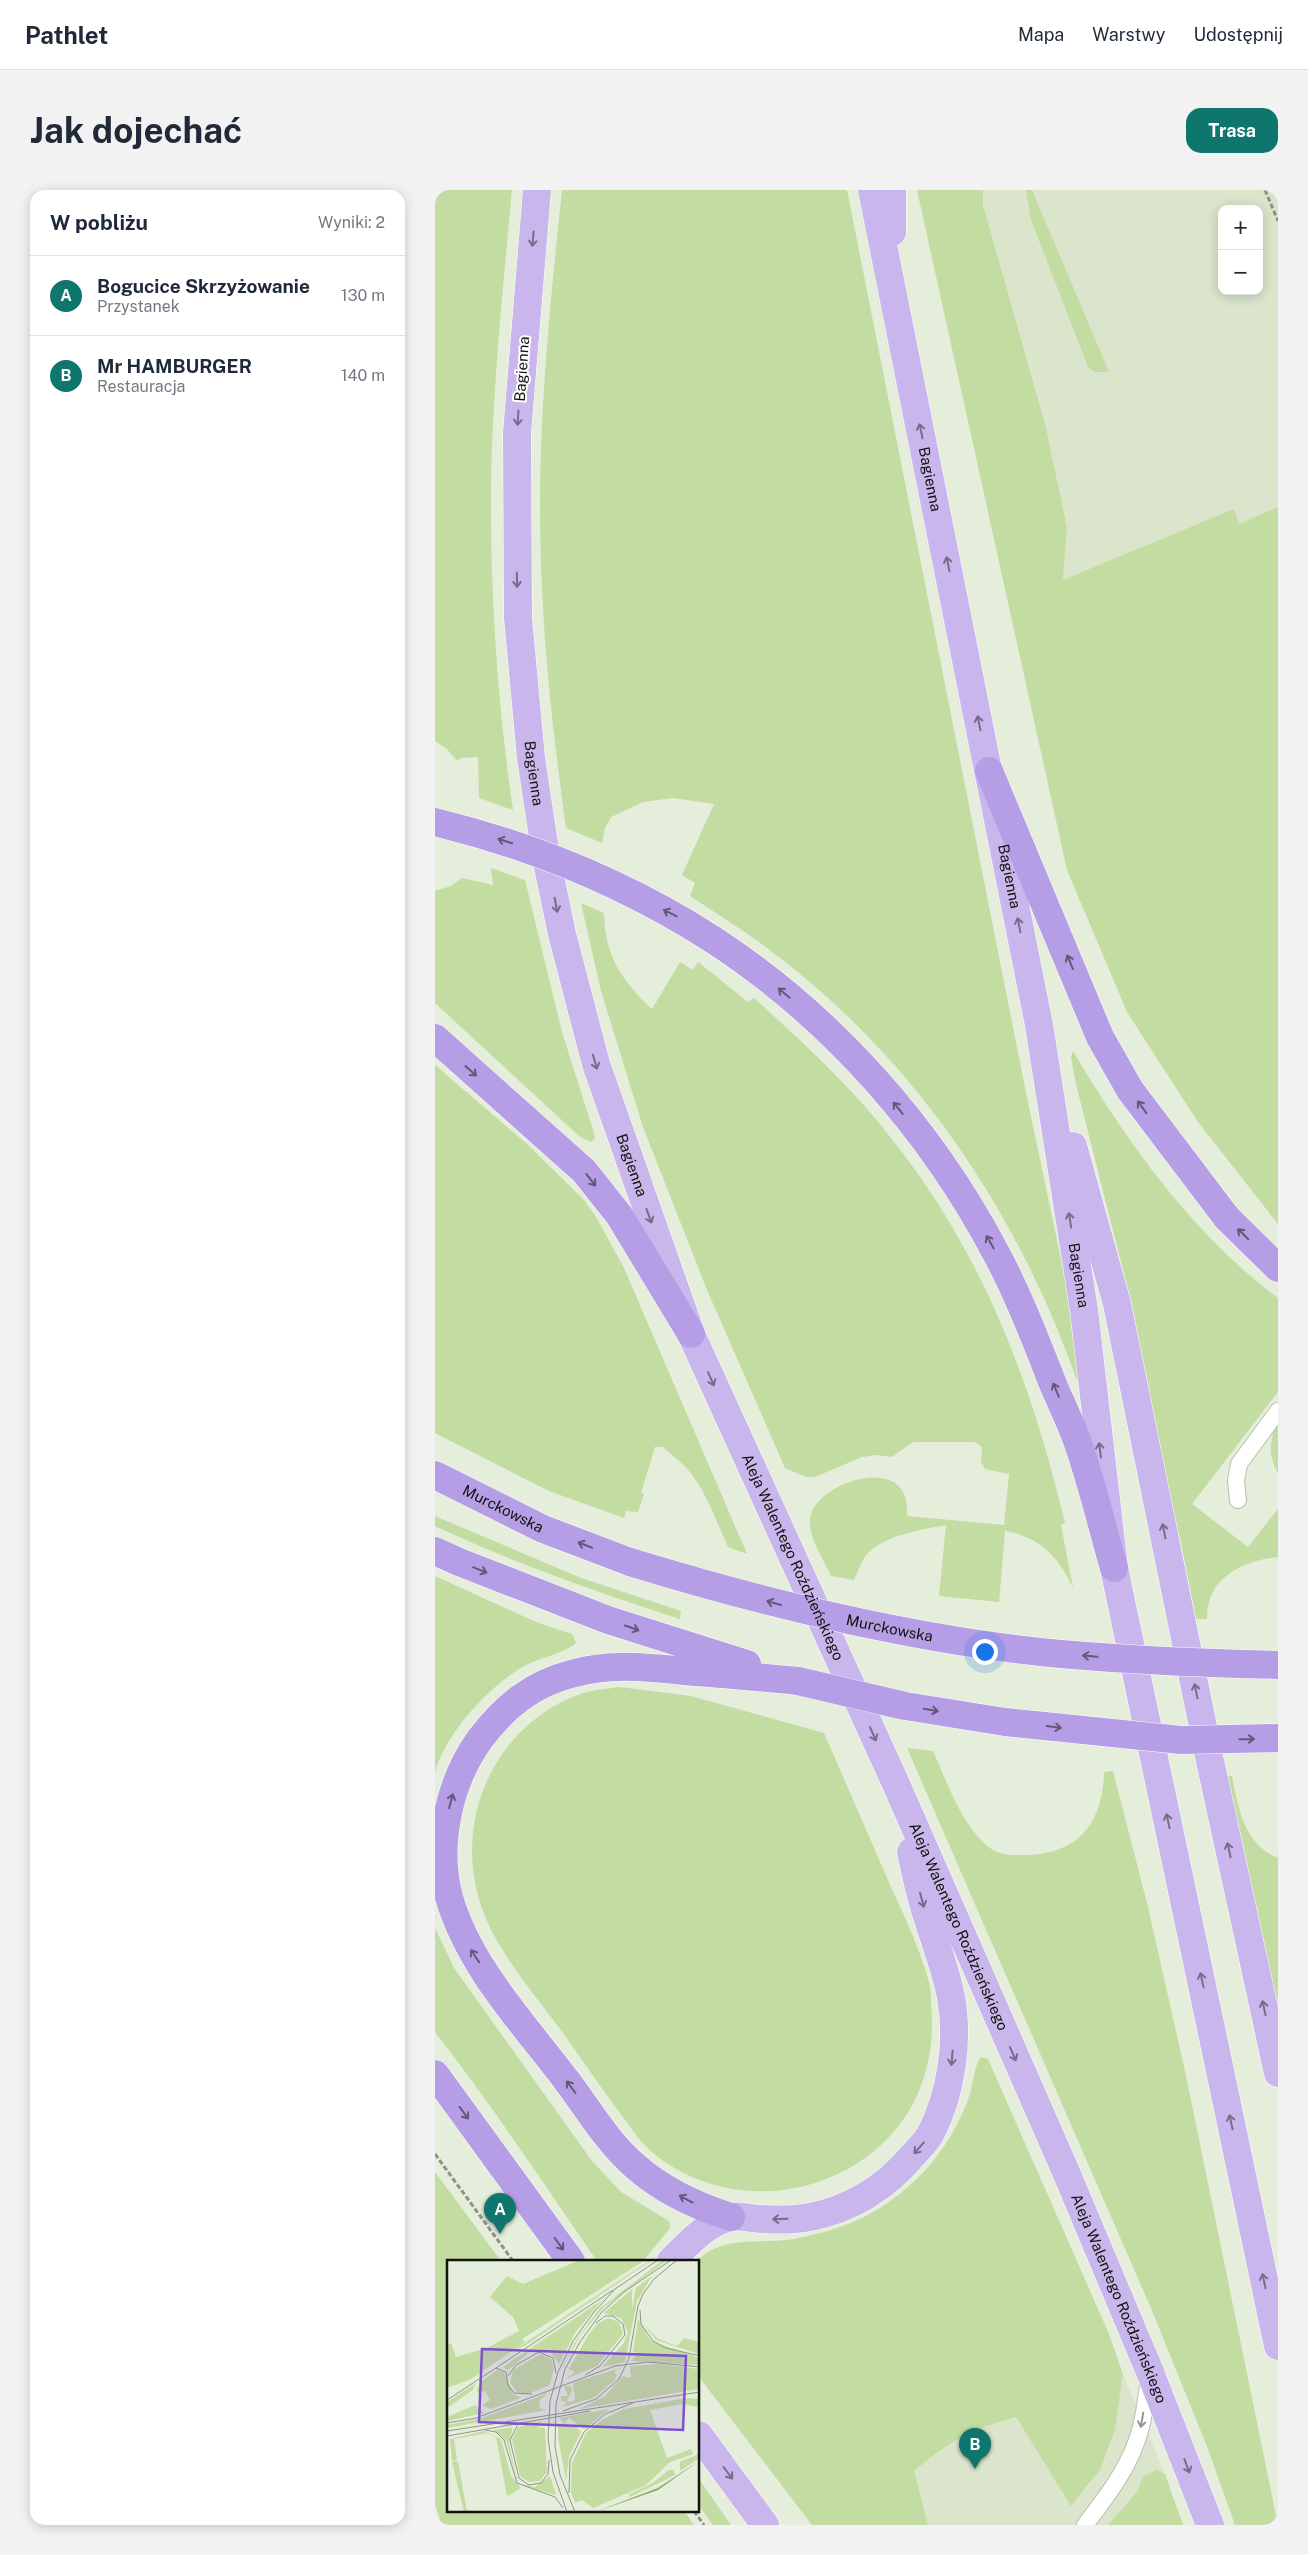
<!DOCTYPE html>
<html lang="pl">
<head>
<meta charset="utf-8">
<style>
	:root { --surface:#fff; --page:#f2f2f3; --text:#1f2937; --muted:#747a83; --line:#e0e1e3; --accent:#0f766e }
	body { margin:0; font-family:"Public Sans",sans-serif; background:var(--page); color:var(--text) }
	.controls { position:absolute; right:15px; top:15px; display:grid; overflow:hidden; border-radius:10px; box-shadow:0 2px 12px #0003 }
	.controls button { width:45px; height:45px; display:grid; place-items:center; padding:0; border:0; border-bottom:1px solid var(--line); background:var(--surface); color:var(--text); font:25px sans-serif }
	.you { position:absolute; left:549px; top:1461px; width:18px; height:18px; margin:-12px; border:4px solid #fff; border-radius:50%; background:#1a73e8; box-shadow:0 0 0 8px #1a73e833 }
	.badge { display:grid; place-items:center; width:32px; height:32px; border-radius:50%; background:var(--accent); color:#fff; font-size:16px; font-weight:700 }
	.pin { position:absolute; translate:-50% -41px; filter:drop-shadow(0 1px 2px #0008) }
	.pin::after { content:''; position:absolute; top:26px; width:18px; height:15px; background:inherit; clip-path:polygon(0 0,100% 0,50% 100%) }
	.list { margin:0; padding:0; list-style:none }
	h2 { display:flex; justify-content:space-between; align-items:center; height:65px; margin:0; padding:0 20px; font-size:21px }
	h2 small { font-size:16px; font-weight:400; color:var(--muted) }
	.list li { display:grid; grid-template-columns:32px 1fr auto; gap:15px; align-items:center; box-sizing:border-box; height:80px; padding:0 20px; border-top:1px solid var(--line) }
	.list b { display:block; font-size:19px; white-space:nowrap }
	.list p { margin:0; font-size:16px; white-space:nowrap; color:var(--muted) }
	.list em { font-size:16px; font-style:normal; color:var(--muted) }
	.map { position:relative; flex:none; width:843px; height:2335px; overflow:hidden; border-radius:15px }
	header { display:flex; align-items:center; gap:30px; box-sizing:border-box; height:70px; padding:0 25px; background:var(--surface); border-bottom:1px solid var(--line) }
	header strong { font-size:24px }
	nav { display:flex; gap:28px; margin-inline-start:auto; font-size:18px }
	.intro { display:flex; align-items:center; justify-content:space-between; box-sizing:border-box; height:120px; padding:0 30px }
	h1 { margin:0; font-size:35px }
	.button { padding:12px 22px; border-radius:15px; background:var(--accent); color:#fff; font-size:18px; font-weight:700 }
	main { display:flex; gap:30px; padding:0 30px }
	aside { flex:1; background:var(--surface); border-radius:15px; box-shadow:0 2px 12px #0003 }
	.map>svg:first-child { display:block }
	.built { fill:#dae5cc; fill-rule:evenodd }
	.green { fill:#c3dca1 }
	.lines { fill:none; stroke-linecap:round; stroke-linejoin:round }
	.service-casing { stroke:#b8bfae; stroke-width:18 }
	.primary-casing { stroke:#fff; stroke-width:29 }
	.trunk-casing { stroke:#fff; stroke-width:29 }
	.path { stroke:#8d9385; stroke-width:3; stroke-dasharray:5 2.5; stroke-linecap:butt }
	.service { stroke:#fff; stroke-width:16 }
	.primary { stroke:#c8b6ed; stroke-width:28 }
	.trunk { stroke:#b69ee7; stroke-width:28 }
	.trunk-bridge-casing { stroke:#fff; stroke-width:29; stroke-linecap:butt }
	.trunk-bridge { stroke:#b69ee7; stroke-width:28 }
	.oneway { stroke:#766d88 }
	.oneway2 { stroke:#64587a }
	.oneway3 { stroke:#949592 }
	.labels { text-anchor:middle; stroke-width:4; stroke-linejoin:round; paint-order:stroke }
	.street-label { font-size:15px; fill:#11130d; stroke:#fff }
	.inset-road { fill:none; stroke:#909689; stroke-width:1 }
	.view { fill:#7f51ca; fill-opacity:0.15; stroke:#7f51ca; stroke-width:2.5 }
	.inset-edge { fill:none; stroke:#11130d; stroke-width:2.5 }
</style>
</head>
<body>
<header>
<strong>Pathlet</strong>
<nav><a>Mapa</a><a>Warstwy</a><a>Udostępnij</a></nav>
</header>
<div class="intro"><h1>Jak dojechać</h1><a class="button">Trasa</a></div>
<main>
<aside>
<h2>W pobliżu<small>Wyniki: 2</small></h2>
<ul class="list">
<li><span class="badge">A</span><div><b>Bogucice Skrzyżowanie</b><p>Przystanek</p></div><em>130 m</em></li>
<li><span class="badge">B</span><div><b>Mr HAMBURGER</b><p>Restauracja</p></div><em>140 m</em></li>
</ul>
</aside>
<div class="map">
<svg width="843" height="2335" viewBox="0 0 843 2335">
	<rect width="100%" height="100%" fill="#e5eddb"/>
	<path class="built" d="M 548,0 L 843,0 L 843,365 L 628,390 L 632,338 L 548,15 ZM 787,19 L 824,19 L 824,101 L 787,101 Z
		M 688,2184 L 730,2284 L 722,2280 L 708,2286 L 702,2302 L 673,2335 L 493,2335 L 478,2281 L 510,2255 L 544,2237 L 581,2227 L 636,2316 L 655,2294 L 672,2263 L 680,2240 Z"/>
	<path class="green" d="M 0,0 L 77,0 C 68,97 58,194 56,291 C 55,401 62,511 78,620 L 44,608 L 43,567 L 26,568 L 22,571 L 12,559 L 0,551 Z
		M 127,0 L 412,0 L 591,903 L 635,1112 L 646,1194 L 641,1188 C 584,1026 485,877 349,771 C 319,747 287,727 255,706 L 260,693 L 247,685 L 279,614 L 238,608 L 208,612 L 176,627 L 170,638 L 167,653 L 131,638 C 116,531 105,425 105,317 C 105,211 116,105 127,0 Z
		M 482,0 L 548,0 L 548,15 L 611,238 L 632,338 L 628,390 L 799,319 L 804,334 L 843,317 L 843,1034 L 763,932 L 692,822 L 632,680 Z
		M 591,0 L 597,0 L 674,182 L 660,182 L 653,177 L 596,30 Z
		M 56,678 L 90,690 L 127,842 L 159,943 L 160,948 L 156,952 L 144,946 L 0,813 L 0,701 L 16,696 L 27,688 L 58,695 Z
		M 146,713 L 169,723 C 169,763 187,792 217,819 L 245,772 L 258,780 L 263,772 L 313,812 L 319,808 C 367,852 416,896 456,948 C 548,1064 596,1191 630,1333 L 626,1335 L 638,1398 C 624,1367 605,1347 570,1341 L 564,1412 L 504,1406 L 511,1335 C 486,1340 454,1344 434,1362 C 427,1369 423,1381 419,1390 L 396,1386 C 389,1370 373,1347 375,1329 C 377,1298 453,1268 469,1304 C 472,1311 472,1319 472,1326 L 569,1335 L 574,1284 L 550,1279 L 546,1272 L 547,1257 L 540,1252 L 478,1252 L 457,1267 L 442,1265 L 427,1267 L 380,1287 L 371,1287 L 350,1278 L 272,1100 L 208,937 L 166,801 Z
		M 638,861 C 691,951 758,1045 843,1108 L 843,1202 L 757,1314 L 813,1357 L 843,1319 L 843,1367 C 808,1370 771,1388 772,1429 L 761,1429 L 744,1343 L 739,1343 L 697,1116 L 641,894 L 636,868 Z
		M 0,875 L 92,954 L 149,1010 L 161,1027 L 189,1078 L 312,1364 L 293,1357 C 281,1331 272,1303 254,1281 C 247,1272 236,1265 228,1257 L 220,1257 L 206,1303 L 209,1304 L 203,1322 L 191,1321 L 189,1328 L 114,1301 L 0,1243 Z
		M 843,1232 L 843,1283 C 833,1266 834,1249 843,1232 Z
		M 0,1326 L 146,1388 L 246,1421 L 245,1429 C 162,1402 79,1373 0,1336 Z
		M 0,1386 L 101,1432 L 137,1444 L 141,1453 C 128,1464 106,1467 91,1475 C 56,1494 11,1542 0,1582 Z
		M 184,1497 L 256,1506 L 389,1543 C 409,1589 429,1635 449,1681 C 464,1716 483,1752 493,1789 C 496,1797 496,1807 496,1815 C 502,1875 480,1933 430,1968 C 368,2012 284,2013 223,1967 C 207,1955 196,1938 185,1923 C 165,1896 147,1870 128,1843 C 102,1807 65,1765 49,1724 C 15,1636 56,1537 145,1504 C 157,1500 171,1499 184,1497 Z
		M 472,1558 L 498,1561 C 513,1594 526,1635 555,1658 C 565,1666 580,1665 592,1665 C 644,1664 668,1632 669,1582 L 678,1581 L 713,1717 L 751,1886 L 843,2335 L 800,2335 L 773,2259 L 718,2123 Z
		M 788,1586 L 797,1586 C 803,1618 809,1654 843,1668 L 843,1823 Z
		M 0,1738 L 19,1778 L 157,1971 L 186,2002 L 234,2031 L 235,2038 L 208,2071 L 162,2071 C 109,1994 57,1915 0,1842 Z
		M 546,1867 L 553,1869 L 674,2144 L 688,2184 L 680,2240 L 665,2280 L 636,2316 L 581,2227 C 534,2240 516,2250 479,2281 L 493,2335 L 377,2335 L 264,2187 L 264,2071 L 262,2071 C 289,2044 324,2055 359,2049 C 390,2043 421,2034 448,2016 C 488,1990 518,1952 534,1907 C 538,1895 539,1876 546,1867 Z
		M 0,1982 L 66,2071 L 14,2071 L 14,2321 L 249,2321 L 259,2335 L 7,2335 L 0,2314 Z
		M 722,2280 L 730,2284 L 748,2335 L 673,2335 L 702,2302 L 708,2286 Z
		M 264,2289 L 296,2335 L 278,2335 L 264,2316 Z"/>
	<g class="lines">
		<g class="service-casing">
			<path id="service" d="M 803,1310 L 801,1291 L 804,1274 L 843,1221
				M 650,2335 C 673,2305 697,2274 706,2237 C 710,2221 712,2203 714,2187"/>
		</g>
		<g class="primary-casing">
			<g id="primary">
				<path id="s1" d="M 102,0 L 82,243 L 83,428 L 96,568 L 111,667 L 127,744 L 161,874 L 256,1144 L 461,1594 L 631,1982 L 715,2182 L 775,2335"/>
				<path id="s2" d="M 437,0 L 604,835 L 649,1120 L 679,1378 L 843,2156"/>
				<path d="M 457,42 L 457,0"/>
				<path d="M 638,956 L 682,1114 L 775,1571 L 843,1883"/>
				<path d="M 236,2071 C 252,2055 272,2032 296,2027 C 305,2025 317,2029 326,2029 C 342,2030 360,2030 375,2027 C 417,2019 452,1996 479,1964 C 485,1957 492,1951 496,1943 C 516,1904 524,1851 516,1807 C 510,1775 497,1745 488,1713 C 483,1696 480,1679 476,1662"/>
				<path d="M 264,2245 L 330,2335"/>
			</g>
		</g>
		<g class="trunk-casing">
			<g id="trunk">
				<path d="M 554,581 L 665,847 L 695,900 L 792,1028 L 843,1078"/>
				<path d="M 277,749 C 396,826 496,939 562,1065 C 585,1108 602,1154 620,1199 C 627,1215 634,1230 640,1245 C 656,1288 666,1334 679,1378"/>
				<path d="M 0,848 L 149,981 L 184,1025 L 256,1144"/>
				<path id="s3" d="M 0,1285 L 108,1339 L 195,1372"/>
				<path d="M 0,1361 L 24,1372 L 173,1430 L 312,1474"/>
				<path d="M 0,1884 L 136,2071"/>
				<path d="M 296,2027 C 261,2016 228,2001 200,1976 C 173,1953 153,1919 132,1891 C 89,1834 34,1777 14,1707 C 0,1655 14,1592 45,1549 C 69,1517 97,1494 136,1484 C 175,1473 209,1477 249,1481 C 287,1484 325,1487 363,1491"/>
			</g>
		</g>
		<path class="path" d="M 830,0 L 843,31
			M 0,1964 L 78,2071
			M 259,2321 L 269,2335"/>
		<use href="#service" class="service"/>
		<use href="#primary" class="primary"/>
		<use href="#trunk" class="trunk"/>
		<g class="trunk-bridge-casing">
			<g id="trunk-bridge">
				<path d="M 0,632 C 98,656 191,694 277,749"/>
				<path id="s4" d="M 195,1372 C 329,1413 466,1447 605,1462 C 684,1470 763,1473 843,1475"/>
				<path d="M 363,1491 L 470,1516 L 570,1532 L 746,1550 L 843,1548"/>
			</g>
		</g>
		<use href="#trunk-bridge" class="trunk-bridge"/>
	</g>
	<defs><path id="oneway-shaft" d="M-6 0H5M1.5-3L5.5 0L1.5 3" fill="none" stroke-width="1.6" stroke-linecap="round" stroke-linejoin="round" transform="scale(1.25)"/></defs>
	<g class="oneway">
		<use href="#oneway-shaft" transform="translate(98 49) rotate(95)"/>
		<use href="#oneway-shaft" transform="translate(83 228) rotate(94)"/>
		<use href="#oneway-shaft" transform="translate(486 241) rotate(-102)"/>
		<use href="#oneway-shaft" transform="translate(513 374) rotate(-101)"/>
		<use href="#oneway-shaft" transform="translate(82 390) rotate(89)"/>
		<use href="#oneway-shaft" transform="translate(544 533) rotate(-101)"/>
		<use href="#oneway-shaft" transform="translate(121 715) rotate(79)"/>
		<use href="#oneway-shaft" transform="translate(584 735) rotate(-101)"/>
		<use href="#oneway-shaft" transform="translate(160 872) rotate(74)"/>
		<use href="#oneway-shaft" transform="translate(214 1026) rotate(70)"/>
		<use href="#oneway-shaft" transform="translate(635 1030) rotate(-99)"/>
		<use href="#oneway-shaft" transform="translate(276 1189) rotate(66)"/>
		<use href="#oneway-shaft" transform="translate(665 1260) rotate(-97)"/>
		<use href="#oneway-shaft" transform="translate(729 1341) rotate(-101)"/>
		<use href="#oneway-shaft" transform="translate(761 1501) rotate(-101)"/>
		<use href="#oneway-shaft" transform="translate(438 1544) rotate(66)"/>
		<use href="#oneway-shaft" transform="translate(733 1631) rotate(-102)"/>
		<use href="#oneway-shaft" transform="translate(794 1660) rotate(-102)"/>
		<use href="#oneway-shaft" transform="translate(487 1710) rotate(75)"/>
		<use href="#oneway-shaft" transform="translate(767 1790) rotate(-102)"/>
		<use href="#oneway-shaft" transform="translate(829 1818) rotate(-102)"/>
		<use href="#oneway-shaft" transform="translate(578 1864) rotate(66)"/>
		<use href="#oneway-shaft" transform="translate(517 1868) rotate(95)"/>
		<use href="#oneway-shaft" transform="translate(796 1932) rotate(-102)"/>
		<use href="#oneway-shaft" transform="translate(484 1958) rotate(131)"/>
		<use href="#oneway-shaft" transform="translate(345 2029) rotate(178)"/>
		<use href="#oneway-shaft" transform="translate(829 2091) rotate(-102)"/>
		<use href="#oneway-shaft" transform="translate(752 2276) rotate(69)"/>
		<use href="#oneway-shaft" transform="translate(293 2283) rotate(53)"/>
	</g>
	<g class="oneway2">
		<use href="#oneway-shaft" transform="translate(70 651) rotate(-162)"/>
		<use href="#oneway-shaft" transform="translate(235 723) rotate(-153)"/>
		<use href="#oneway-shaft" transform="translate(635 772) rotate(-112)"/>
		<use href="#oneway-shaft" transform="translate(349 803) rotate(-140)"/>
		<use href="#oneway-shaft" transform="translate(36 881) rotate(42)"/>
		<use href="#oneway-shaft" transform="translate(707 917) rotate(-126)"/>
		<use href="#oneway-shaft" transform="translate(463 918) rotate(-129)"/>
		<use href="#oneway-shaft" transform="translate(156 990) rotate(52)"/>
		<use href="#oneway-shaft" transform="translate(808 1044) rotate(-135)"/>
		<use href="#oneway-shaft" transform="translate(555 1052) rotate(-120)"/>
		<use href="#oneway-shaft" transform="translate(621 1200) rotate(-113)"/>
		<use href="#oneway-shaft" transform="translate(150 1355) rotate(-159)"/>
		<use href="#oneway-shaft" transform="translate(45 1380) rotate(22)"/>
		<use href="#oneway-shaft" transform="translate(339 1413) rotate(-165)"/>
		<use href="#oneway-shaft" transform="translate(197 1438) rotate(19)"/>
		<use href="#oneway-shaft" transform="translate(655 1466) rotate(-175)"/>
		<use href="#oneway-shaft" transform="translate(496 1520) rotate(9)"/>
		<use href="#oneway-shaft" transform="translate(619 1537) rotate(7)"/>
		<use href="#oneway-shaft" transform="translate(812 1549) rotate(-1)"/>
		<use href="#oneway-shaft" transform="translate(16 1611) rotate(-75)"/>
		<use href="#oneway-shaft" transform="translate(40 1766) rotate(-123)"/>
		<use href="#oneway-shaft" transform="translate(136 1897) rotate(-127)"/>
		<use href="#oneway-shaft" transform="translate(29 1923) rotate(54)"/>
		<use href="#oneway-shaft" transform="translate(251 2009) rotate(-152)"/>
		<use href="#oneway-shaft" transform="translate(124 2054) rotate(54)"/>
	</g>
	<use class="oneway3" href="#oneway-shaft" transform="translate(707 2230) rotate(100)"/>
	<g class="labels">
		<g class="street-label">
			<text transform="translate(87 179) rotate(-86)" y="5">Bagienna</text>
			<text dy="5" stroke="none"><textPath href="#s2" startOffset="295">Bagienna</textPath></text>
			<text dy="5" stroke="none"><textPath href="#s1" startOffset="585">Bagienna</textPath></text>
			<text dy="5" stroke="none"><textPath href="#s2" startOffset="700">Bagienna</textPath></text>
			<text dy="5" stroke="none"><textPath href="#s1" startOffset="990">Bagienna</textPath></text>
			<text dy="5" stroke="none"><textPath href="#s2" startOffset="1105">Bagienna</textPath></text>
			<text dy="5" stroke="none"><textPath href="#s3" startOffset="76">Murckowska</textPath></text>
			<text dy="5" stroke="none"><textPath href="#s1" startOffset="1414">Aleja Walentego Roździeńskiego</textPath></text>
			<text dy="5" stroke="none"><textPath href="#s4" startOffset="268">Murckowska</textPath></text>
			<text dy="5" stroke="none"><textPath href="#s1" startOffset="1819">Aleja Walentego Roździeńskiego</textPath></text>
			<text dy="5" stroke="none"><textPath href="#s1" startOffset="2224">Aleja Walentego Roździeńskiego</textPath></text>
		</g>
	</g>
	<g transform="translate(12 2070)">
		<rect width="252" height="252" fill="#e5eddb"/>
		<path d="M 133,0 L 198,0 L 75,79 L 78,82 L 24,119 L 0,128 L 0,85 L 4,83 L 9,97 L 40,88 L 72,71 L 66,57 L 43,37 L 60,16 L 76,24 ZM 203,0 L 205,0 L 76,87 L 69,89 ZM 216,0 L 220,0 L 156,48 L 133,76 L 113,113 L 128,82 L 152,49 ZM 205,16 L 190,41 L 178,102 L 155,107 L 177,83 L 181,73 L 174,58 L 157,53 L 185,29 L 185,49 L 189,28 ZM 155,40 L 128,73 L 112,104 L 104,93 L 94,90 L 83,92 L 61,110 L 56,107 ZM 161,58 L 172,62 L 176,74 L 150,106 L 119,119 L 128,112 L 122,109 L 142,74 L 150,64 ZM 191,59 L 204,81 L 252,98 L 252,105 L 184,101 L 191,93 L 186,92 ZM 196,63 L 210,78 L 224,84 L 230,86 L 237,78 L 252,82 L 252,94 L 209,80 ZM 94,94 L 104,99 L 107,108 L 103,125 L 81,134 L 70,132 L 63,122 L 66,110 ZM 211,104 L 252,109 L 252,129 L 132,149 L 158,136 L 176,116 L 184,118 L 183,106 ZM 176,107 L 167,112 L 170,115 L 167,121 L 146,138 L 115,147 L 120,142 L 114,141 L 114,136 L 121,136 L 117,126 L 123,126 L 125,130 L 120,141 L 125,142 L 128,139 L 126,123 ZM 50,110 L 57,112 L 66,134 L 74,138 L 44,149 L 35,145 L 43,140 L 40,134 L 38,131 L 30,133 L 30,129 L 34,122 ZM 29,123 L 26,130 L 0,148 L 0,142 ZM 101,133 L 92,141 L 93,148 L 99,150 L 0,168 L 0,165 L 35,158 ZM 239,138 L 252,139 L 252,147 L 236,144 L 203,150 L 220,198 L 244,189 L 246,194 L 223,202 L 199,225 L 146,248 L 135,240 L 128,243 L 124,232 L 125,203 L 139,173 L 155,160 L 177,149 ZM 28,145 L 37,153 L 0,161 L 2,156 ZM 162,149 L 137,169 L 122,158 L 118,163 L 122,167 L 129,166 L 134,172 L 122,196 L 119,221 L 111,177 L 111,166 L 117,163 L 112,158 ZM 95,161 L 90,167 L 98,168 L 100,212 L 93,221 L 82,222 L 73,216 L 65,179 L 71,167 ZM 66,167 L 62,183 L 69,217 L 76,224 L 88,227 L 103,216 L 109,235 L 80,227 L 69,218 L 60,182 L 47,170 ZM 37,171 L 54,179 L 64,216 L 74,228 L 60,236 L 49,177 L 40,173 L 7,179 L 10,200 L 5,201 L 3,179 ZM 252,194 L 252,198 L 233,211 L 233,202 ZM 11,201 L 20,252 L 17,252 L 5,202 ZM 222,210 L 227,210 L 228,215 L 183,237 L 182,234 L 204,224 Z" fill="#c3dca1"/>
		<path d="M 252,201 L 211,230 L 148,252 L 211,228 Z" fill="#8da56b"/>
		<path class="inset-road" d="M 193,50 L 194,64 L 206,81 L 219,88 L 253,96M 49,108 L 166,30M 138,115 L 153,106 L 178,75 L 176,64 L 166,56 L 158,56 L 149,63M 61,116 L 69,105 L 92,92 L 106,98 L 109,113M 0,140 L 49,108 L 59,112 L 61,125 L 67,133 L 85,134M 116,151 L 149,139 L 172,119 L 182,98 L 191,46 L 196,34 L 207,19 L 230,0M 0,163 L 29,158 L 168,106 L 201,102 L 253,107M 71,164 L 63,180 L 72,218 L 82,225 L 94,223 L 101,214 L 102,200M 38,170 L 49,172 L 57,180 L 70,223 L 108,237 L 116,248M 0,171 L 253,132M 0,176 L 143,151M 122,233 L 123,200 L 137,172 L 158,154 L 186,143M 120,252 L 106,212 L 101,178 L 103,141 L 111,112 L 126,81 L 147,52 L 168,29 L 211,0M 128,252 L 113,215 L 108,186 L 109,144 L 118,109 L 133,82 L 154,53 L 177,32 L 224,0"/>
		<path class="view" d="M 35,89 L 239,96 L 236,170 L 32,162 Z"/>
		<rect width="252" height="252" class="inset-edge"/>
	</g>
</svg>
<div class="controls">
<button>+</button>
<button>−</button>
</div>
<div class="you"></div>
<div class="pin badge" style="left:65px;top:2044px">A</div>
<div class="pin badge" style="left:540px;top:2279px">B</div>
</div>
</main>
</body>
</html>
